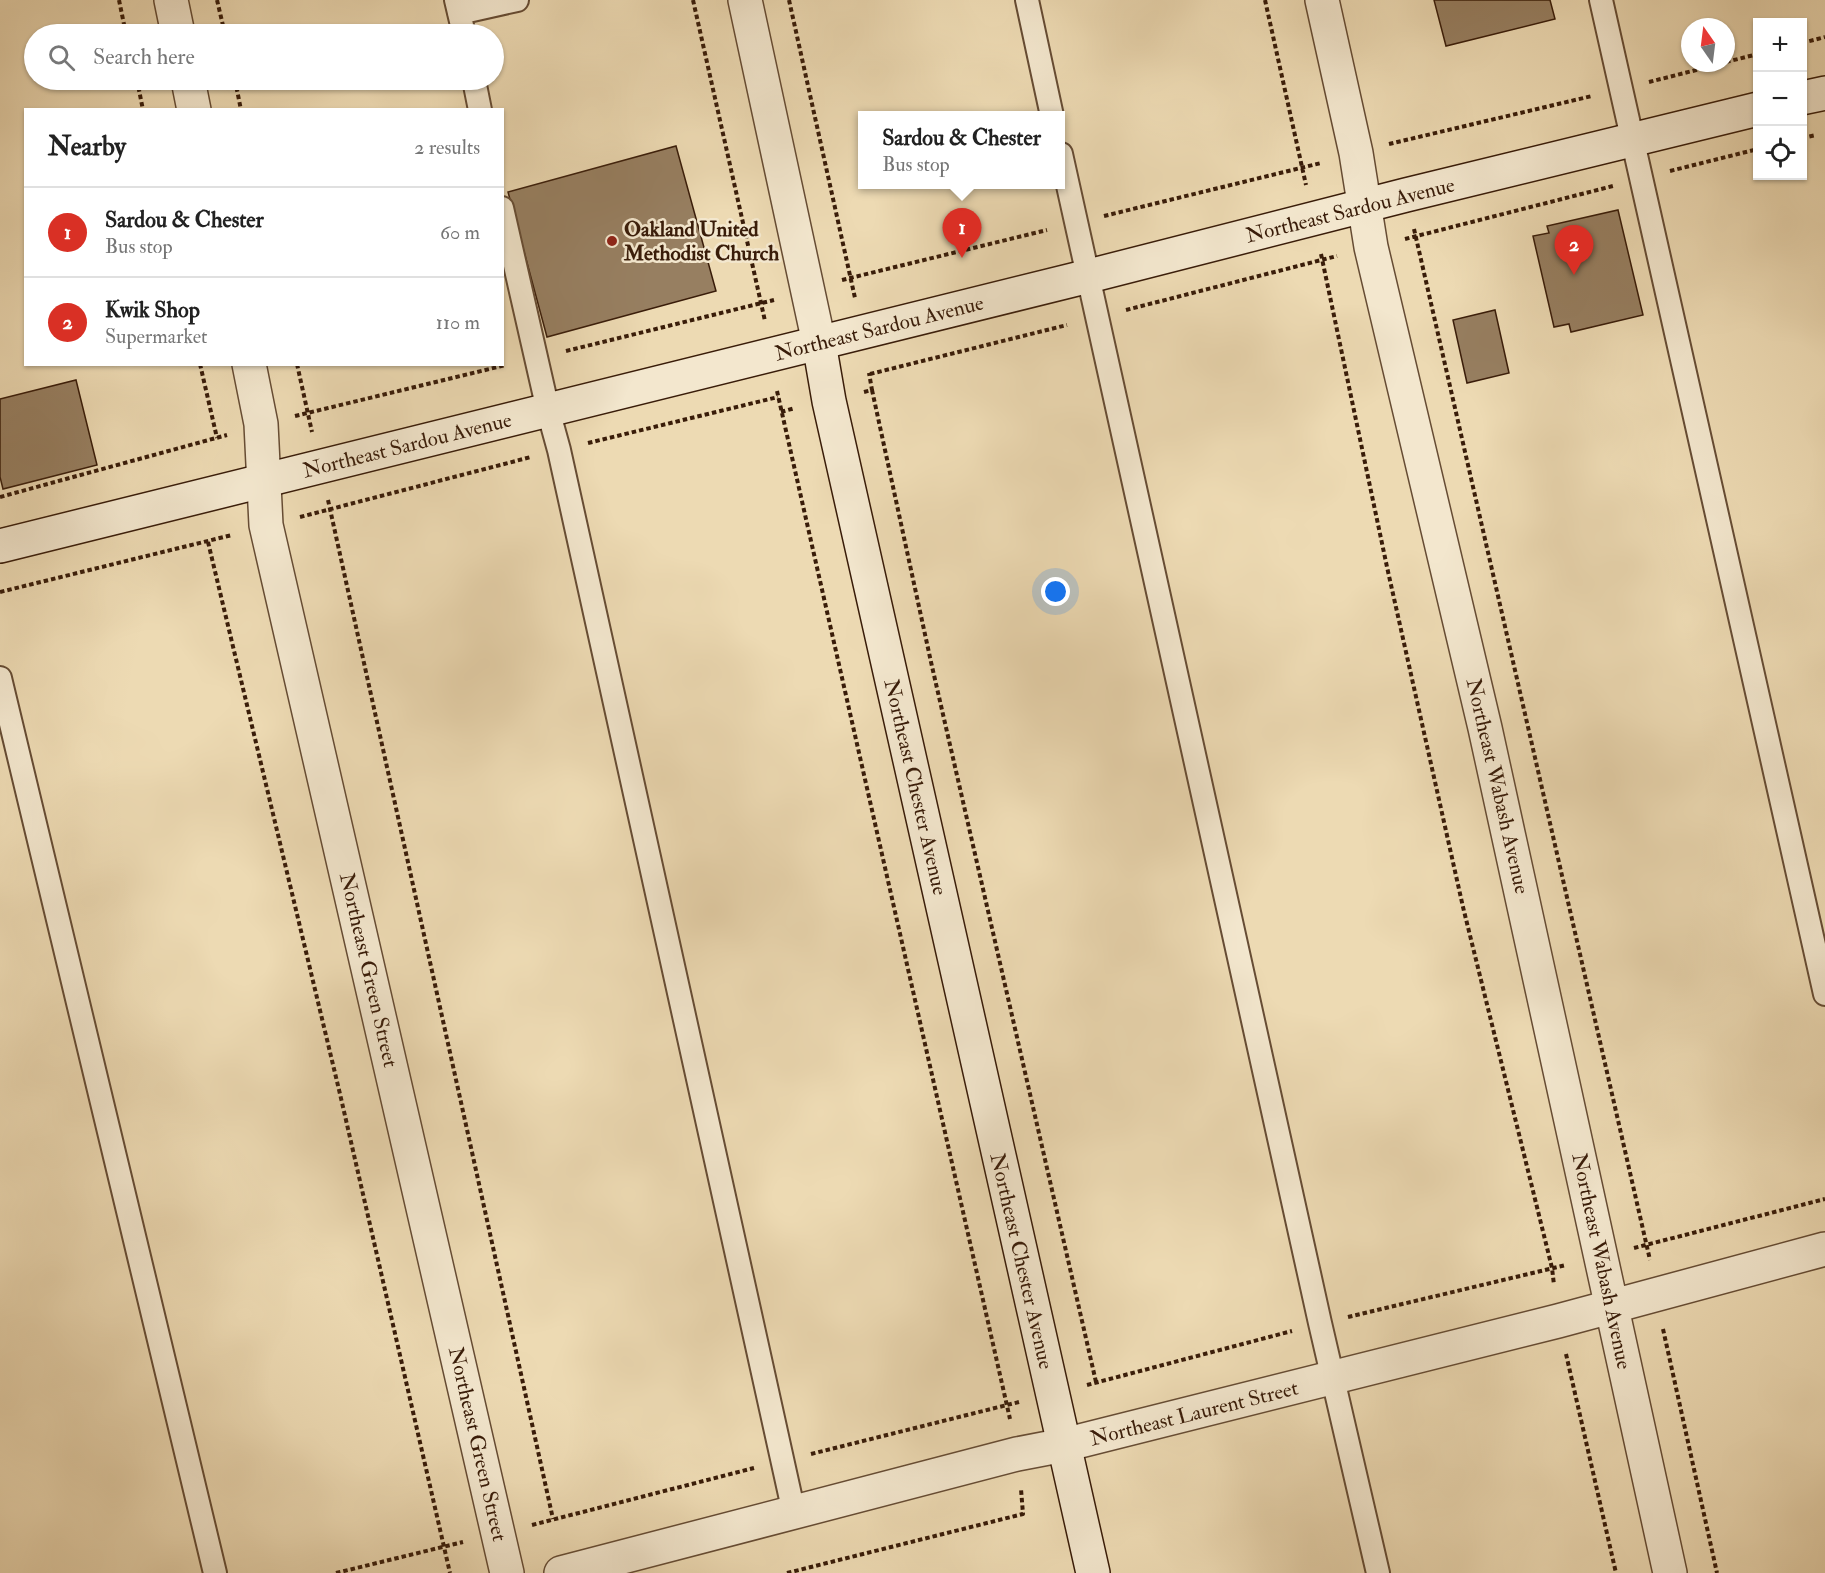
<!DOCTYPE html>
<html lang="en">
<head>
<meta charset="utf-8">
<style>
	:root { --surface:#fff; --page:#f6f6f6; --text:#222; --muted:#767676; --line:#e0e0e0; --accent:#d93025 }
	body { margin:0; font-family:"IM FELL Double Pica",serif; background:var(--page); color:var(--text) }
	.controls { position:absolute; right:18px; top:18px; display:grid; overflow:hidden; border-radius:0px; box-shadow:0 2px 4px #0004 }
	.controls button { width:54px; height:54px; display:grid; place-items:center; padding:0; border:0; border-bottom:2px solid var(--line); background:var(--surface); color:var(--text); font:30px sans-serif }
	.compass { position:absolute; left:1681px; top:18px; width:54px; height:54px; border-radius:50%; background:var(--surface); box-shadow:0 2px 4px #0004; rotate:346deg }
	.you { position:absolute; left:1056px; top:592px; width:21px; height:21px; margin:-15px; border:4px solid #fff; border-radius:50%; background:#1a73e8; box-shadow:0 0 0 9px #1a73e833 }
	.badge { display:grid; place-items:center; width:39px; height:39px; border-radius:50%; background:var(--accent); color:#fff; font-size:20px; font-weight:700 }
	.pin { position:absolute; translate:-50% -50px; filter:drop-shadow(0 2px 3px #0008) }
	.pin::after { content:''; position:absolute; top:32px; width:21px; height:18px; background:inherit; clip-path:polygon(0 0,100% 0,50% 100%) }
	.popup { position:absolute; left:858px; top:111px; width:207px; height:78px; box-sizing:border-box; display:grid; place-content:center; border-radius:0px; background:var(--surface); filter:drop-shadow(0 2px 4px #0005); font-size:20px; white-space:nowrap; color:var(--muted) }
	.popup b { font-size:22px; color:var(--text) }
	.popup::after { content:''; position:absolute; left:50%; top:100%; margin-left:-12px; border:12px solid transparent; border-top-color:var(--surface) }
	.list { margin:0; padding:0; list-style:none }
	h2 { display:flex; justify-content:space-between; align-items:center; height:78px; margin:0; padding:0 24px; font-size:26px }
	h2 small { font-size:20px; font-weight:400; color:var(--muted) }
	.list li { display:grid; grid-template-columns:39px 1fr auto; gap:18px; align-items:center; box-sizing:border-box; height:90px; padding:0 24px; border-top:2px solid var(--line) }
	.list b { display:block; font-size:22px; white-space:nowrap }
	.list p { margin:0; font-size:20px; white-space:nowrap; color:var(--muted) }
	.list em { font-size:20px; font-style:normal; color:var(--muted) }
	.icon { flex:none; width:33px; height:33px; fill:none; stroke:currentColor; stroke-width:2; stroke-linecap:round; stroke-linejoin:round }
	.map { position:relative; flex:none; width:1825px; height:1573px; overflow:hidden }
	.search { position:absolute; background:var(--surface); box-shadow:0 2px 4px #0004; left:24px; top:24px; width:480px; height:66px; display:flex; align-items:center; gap:15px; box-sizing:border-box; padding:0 21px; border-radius:33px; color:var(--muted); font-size:22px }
	.panel { position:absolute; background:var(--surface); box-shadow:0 2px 4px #0004; left:24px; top:108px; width:480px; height:258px; border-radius:0px }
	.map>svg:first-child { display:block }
	.building { fill:#977f61; stroke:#391c09; stroke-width:1.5 }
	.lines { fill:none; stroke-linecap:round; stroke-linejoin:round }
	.lane-casing { stroke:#664c34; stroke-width:26 }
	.street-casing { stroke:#664c34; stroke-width:36 }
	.secondary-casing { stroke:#391c09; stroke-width:36 }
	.path { stroke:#391c09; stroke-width:4; stroke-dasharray:4.5 3; stroke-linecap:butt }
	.lane { stroke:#f3e7ce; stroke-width:22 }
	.street { stroke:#f3e7ce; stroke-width:33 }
	.secondary { stroke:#f3e7ce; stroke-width:33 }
	.poi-dot { fill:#8f2418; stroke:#f3e7ce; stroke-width:2 }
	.labels { text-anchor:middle; stroke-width:5; stroke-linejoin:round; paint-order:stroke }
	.street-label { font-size:21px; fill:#391c09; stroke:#f3e7ce }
	.poi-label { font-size:21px; font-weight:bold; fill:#391c09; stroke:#f3e7ce; text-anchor:start }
</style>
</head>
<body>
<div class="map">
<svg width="1825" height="1573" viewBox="0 0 1825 1573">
	<rect width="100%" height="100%" fill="#eddab3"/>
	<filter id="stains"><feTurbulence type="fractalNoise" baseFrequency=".00333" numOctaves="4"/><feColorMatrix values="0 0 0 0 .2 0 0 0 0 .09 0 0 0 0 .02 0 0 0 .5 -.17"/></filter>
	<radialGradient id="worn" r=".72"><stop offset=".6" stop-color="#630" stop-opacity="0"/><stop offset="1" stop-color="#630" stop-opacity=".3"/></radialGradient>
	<path class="building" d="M 1434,0 L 1550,0 L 1555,19 L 1446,46 Z
		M 676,146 L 716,291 L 547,337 L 508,192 Z
		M 1618,210 L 1643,315 L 1571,332 L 1569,324 L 1554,327 L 1533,236 L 1549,233 L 1547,226 Z
		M 1495,310 L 1509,373 L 1467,383 L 1453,320 Z
		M 76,380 L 97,465 L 3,489 L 0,477 L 0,399 Z"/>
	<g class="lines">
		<g class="lane-casing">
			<path id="lane" d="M 456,0 L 464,34
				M 1027,0 L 1052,116
				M 1601,0 L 1825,994
				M 459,13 L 517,0
				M 474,80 L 480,110
				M 1061,154 L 1320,1323 L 1378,1573
				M 502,208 L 548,410 L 559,450 L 794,1513
				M 0,678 L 215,1573"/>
		</g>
		<g class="street-casing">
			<path id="street" d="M 171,0 L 178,34
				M 745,0 L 819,343
				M 1322,0 L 1356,153 L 1371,247 L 1485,728 L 1670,1573
				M 188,80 L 194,110
				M 249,364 L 261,424 L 266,525 L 507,1573
				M 561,1573 L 1017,1454 L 1064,1445 L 1558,1321 L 1825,1249"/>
		</g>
		<g class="secondary-casing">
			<path id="secondary" d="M 1802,98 L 1825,93
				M 819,343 L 829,401 L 1093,1573
				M 0,546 L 1089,276 L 1406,195 L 1758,109"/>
		</g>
		<path class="path" d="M 119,0 L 126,34
			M 217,0 L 225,34
			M 693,0 L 765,321
			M 789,0 L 855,298
			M 1265,0 L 1306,185
			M 1802,43 L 1825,37
			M 1726,62 L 1758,54
			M 137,80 L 143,110
			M 235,80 L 241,110
			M 1649,82 L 1724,63
			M 1802,138 L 1816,135
			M 1389,144 L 1592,96
			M 1670,171 L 1758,149
			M 1104,216 L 1321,163
			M 1414,229 L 1650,1260
			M 1405,239 L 1613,186
			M 1321,254 L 1387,567 L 1463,907 L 1552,1268 L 1554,1285
			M 842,280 L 1047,230
			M 1126,310 L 1337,256
			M 566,351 L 774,300
			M 200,364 L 217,438
			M 297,364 L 312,432
			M 870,374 L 1067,325
			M 872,390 L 931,662 L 1096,1382
			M 777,391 L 1010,1419
			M 864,392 L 872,390 L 869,373
			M 781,412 L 795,408
			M 295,416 L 506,365
			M 588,443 L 778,397
			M 0,497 L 227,435
			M 328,500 L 553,1519
			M 300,517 L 531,457
			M 208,542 L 340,1094 L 450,1573
			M 0,592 L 232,535
			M 1634,1248 L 1825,1199
			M 1348,1317 L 1566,1265
			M 1663,1329 L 1717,1573
			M 1566,1354 L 1616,1573
			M 1087,1385 L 1292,1331
			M 811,1454 L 1019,1402
			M 532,1525 L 754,1468
			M 336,1573 L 463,1542
			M 787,1573 L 1023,1514 L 1021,1489"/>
		<use href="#lane" class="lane"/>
		<use href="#street" class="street"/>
		<use href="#secondary" class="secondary"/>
	</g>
	<circle class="poi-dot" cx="612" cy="241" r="6"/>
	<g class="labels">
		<g class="street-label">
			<text transform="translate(1350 210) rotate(-14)" y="7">Northeast Sardou Avenue</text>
			<text transform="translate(879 328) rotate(-14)" y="7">Northeast Sardou Avenue</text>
			<text transform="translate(407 445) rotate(-14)" y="7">Northeast Sardou Avenue</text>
			<text transform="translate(1498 786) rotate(77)" y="7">Northeast Wabash Avenue</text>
			<text transform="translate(916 787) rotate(77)" y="7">Northeast Chester Avenue</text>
			<text transform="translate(369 970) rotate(77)" y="7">Northeast Green Street</text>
			<text transform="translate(1022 1261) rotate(77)" y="7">Northeast Chester Avenue</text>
			<text transform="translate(1602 1261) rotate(78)" y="7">Northeast Wabash Avenue</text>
			<text transform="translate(1194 1413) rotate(-14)" y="7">Northeast Laurent Street</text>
			<text transform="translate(478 1444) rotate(77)" y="7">Northeast Green Street</text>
		</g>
		<g class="poi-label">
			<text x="624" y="236">Oakland United<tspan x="624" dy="24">Methodist Church</tspan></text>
		</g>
	</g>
	<rect width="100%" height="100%" filter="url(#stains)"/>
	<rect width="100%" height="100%" fill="url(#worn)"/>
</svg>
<div class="controls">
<button>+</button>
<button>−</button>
<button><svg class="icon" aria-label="locate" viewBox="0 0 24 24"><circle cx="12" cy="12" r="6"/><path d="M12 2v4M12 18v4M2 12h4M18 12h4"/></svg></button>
</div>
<svg class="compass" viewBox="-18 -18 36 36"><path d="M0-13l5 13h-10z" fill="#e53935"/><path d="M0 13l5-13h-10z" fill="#767676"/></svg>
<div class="you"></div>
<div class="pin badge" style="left:962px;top:258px">1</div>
<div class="popup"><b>Sardou &amp; Chester</b>Bus stop</div>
<div class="pin badge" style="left:1574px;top:275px">2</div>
<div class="search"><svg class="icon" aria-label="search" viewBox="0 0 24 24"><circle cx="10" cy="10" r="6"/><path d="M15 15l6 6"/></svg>Search here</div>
<section class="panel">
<h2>Nearby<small>2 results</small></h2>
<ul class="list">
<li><span class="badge">1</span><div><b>Sardou &amp; Chester</b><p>Bus stop</p></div><em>60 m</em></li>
<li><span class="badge">2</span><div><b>Kwik Shop</b><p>Supermarket</p></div><em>110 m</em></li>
</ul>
</section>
</div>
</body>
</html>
